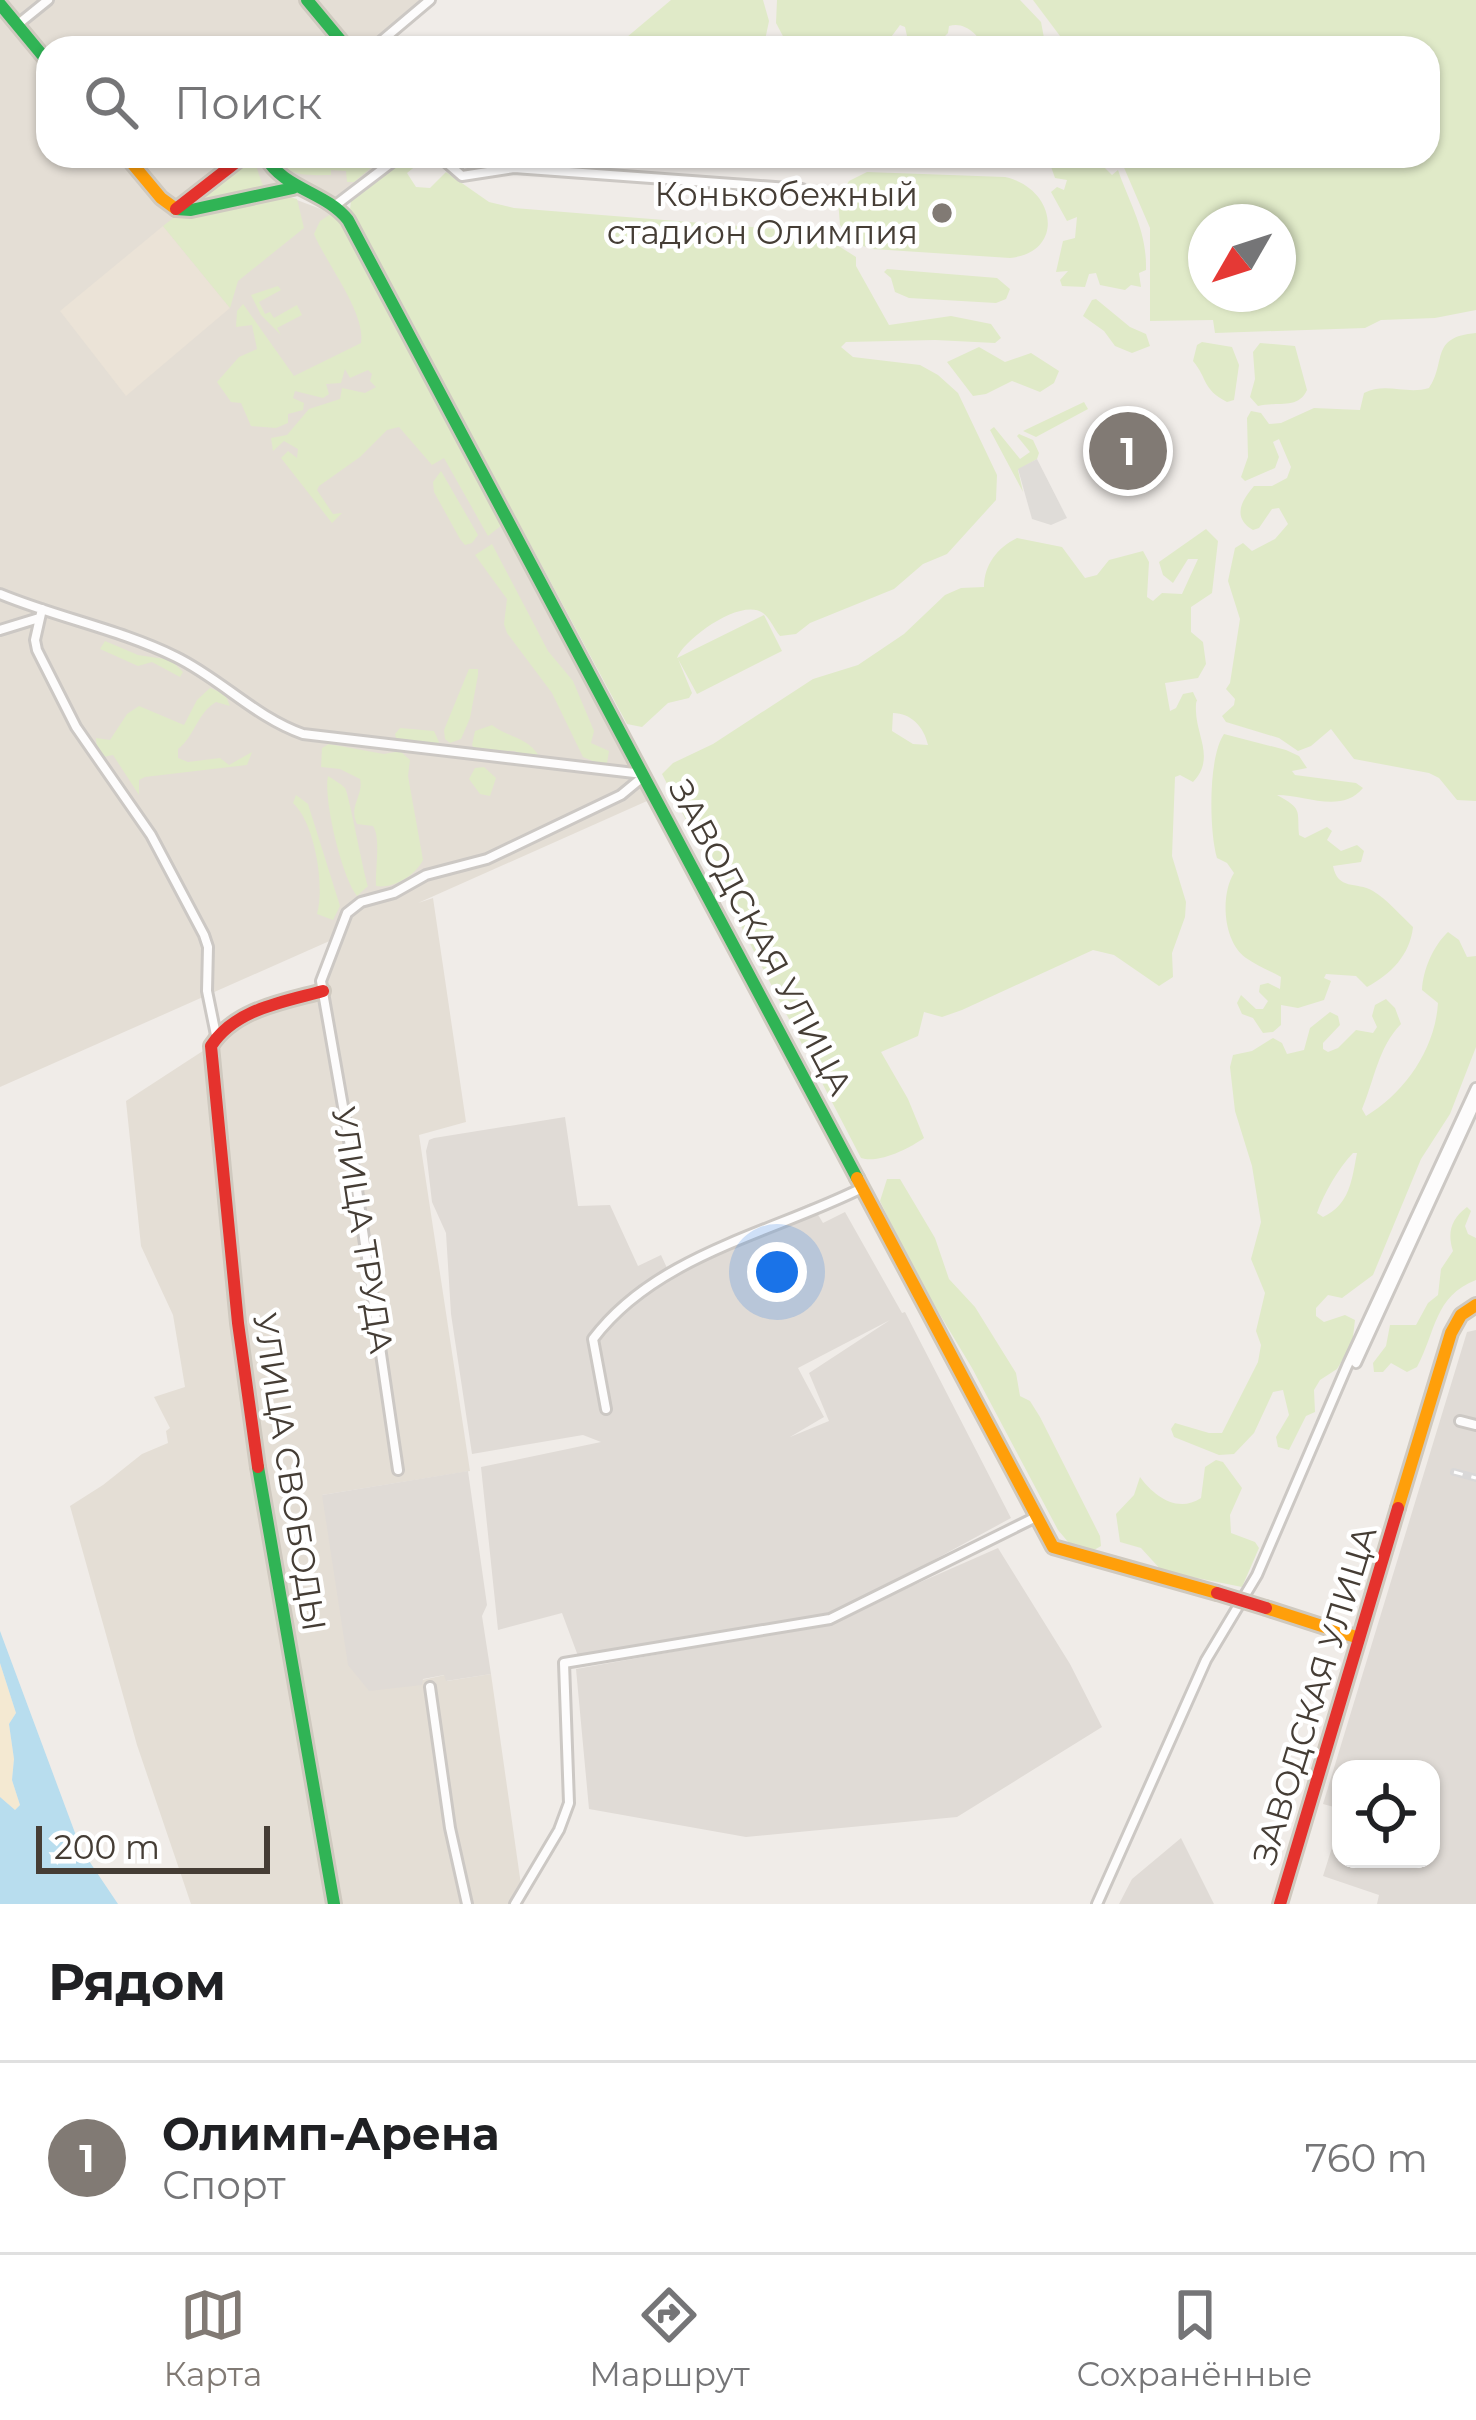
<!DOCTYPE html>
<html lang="ru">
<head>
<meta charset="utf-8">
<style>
	:root { --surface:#fff; --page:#f6f6f6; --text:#202124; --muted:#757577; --line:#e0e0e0; --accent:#817a74 }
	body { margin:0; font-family:Montserrat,sans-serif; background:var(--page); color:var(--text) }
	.controls { position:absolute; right:36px; bottom:36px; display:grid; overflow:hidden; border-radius:24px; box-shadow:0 3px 9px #0004 }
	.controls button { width:108px; height:108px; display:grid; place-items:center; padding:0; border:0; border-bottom:3px solid var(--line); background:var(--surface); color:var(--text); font:60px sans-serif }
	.compass { position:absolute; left:1188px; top:204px; width:108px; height:108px; border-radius:50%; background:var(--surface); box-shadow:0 3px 9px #0004; rotate:231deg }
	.scale { position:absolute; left:36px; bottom:30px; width:234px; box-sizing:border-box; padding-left:12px; border:6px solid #453d35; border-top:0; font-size:33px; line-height:42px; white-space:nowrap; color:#453d35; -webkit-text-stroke:9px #fff; paint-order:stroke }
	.you { position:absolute; left:777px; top:1272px; width:42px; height:42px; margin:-30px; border:9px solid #fff; border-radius:50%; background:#1a73e8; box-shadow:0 0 0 18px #1a73e833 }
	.badge { display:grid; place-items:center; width:78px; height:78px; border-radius:50%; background:var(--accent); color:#fff; font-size:39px; font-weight:700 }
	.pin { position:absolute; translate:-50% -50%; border:6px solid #fff; box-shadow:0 3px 12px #0006 }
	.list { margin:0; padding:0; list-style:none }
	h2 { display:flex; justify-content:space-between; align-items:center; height:156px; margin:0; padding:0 48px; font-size:51px }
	h2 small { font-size:39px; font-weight:400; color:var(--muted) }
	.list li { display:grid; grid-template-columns:78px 1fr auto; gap:36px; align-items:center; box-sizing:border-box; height:192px; padding:0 48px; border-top:3px solid var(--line) }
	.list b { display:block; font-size:45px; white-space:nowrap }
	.list p { margin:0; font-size:39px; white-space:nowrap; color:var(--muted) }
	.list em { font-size:39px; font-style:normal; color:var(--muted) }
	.icon { flex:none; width:66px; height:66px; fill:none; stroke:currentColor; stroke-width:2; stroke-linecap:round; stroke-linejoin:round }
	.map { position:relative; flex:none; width:1476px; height:1904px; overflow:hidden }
	.search { position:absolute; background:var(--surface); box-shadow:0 3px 9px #0004; left:36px; right:36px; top:36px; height:132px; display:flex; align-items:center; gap:30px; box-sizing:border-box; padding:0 42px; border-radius:36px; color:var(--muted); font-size:45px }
	.sheet { height:348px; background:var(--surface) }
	nav { display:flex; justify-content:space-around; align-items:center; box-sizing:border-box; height:168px; border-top:3px solid var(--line); background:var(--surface); font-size:33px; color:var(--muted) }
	nav a { display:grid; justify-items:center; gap:6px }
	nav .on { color:var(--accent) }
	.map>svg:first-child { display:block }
	.residential { fill:#e4ded5 }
	.industrial { fill:#e0dbd6; fill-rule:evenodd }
	.education { fill:#ebe3d7 }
	.green { fill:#e0eac8; fill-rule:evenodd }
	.sand { fill:#f4e9d2 }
	.parking { fill:#dfdcd8 }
	.water { fill:#b8ddee }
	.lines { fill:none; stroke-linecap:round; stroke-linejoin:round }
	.street-casing { stroke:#ccc8c4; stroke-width:14 }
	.fast-casing { stroke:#cfc9bf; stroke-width:18 }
	.slow-casing { stroke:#cfc9bf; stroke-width:18 }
	.jam-casing { stroke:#cfc9bf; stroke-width:18 }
	.street { stroke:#fdfcfc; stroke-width:8 }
	.fast { stroke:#30b455; stroke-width:12 }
	.slow { stroke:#ff9f0a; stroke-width:12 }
	.jam { stroke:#e5322d; stroke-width:12 }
	.rail-casing { stroke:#d9d8d8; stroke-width:8 }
	.rail { stroke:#fff; stroke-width:3; stroke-dasharray:9; stroke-linecap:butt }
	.jam-bridge-casing { stroke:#cfc9bf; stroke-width:18; stroke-linecap:butt }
	.jam-bridge { stroke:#e5322d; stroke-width:12 }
	.poi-dot { fill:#817a74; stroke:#fff; stroke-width:4.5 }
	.labels { text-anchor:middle; stroke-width:9; stroke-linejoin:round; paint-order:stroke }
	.poi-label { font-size:33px; fill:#453d35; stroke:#fff; text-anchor:end }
	.street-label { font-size:33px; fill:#453d35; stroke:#fff }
</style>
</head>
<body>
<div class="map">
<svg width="1476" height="1904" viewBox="0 0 1476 1904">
	<rect width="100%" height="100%" fill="#f0ece8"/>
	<path class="residential" d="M 0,0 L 430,0 L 373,48 L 48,48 L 48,156 L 400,156 L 337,204 L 296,187 L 281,194 L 334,214 L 430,374 L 656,797 L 418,903 L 433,898 L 466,1122 L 419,1135 L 470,1471 L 322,1495 L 422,1685 L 422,1680 L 445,1675 L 447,1681 L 491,1674 L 522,1892 L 515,1904 L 191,1904 L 137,1745 L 70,1506 L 103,1485 L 142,1454 L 168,1443 L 166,1431 L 170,1428 L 154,1397 L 185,1387 L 173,1315 L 141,1246 L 126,1101 L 212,1045 L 239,1019 L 323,991 L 334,939 L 0,1087 Z"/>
	<path class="industrial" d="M 565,1117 L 578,1206 L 610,1205 L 638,1266 L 661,1255 L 667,1268 L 811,1203 L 823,1223 L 845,1212 L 902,1313 L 905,1312 L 1011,1518 L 831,1616 L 578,1656 L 562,1613 L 498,1630 L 481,1467 L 601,1442 L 583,1435 L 472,1454 L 451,1314 L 446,1233 L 432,1202 L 426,1151 L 429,1140 L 434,1138 ZM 890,1320 L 809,1373 L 829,1421 L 790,1437 L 824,1417 L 798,1368 Z
		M 1476,1330 L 1476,1904 L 1377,1904 L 1379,1895 L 1323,1876 L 1341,1819 L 1341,1859 L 1431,1859 L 1431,1769 L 1341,1769 L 1341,1809 L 1323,1804 L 1467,1332 Z
		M 468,1471 L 487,1605 L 482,1616 L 491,1674 L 446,1681 L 444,1675 L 423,1679 L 422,1685 L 369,1691 L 348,1665 L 322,1495 Z
		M 998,1548 L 1070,1664 L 1102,1727 L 957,1817 L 746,1837 L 589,1809 L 576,1669 L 823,1625 Z
		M 1181,1838 L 1214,1904 L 1119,1904 L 1132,1879 Z"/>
	<path class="education" d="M 163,226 L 230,308 L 126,396 L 60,311 Z"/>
	<path class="green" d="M 671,0 L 763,0 L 769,21 L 764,45 L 614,48 Z
		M 777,0 L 1020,0 L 1041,22 L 1044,38 L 1051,40 L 1056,48 L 986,48 C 978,36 966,21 949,26 L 948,33 L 933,48 L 903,48 L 907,36 L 905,27 L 900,25 L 886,44 L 897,42 L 898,48 L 814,48 L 806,38 L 785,40 L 776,23 Z
		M 1033,0 L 1476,0 L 1476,310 L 1435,318 L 1381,320 L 1365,328 L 1215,333 L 1213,320 L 1150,321 L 1150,228 L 1119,156 L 1428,156 L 1428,48 L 1069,48 ZM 1278,222 L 1278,294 L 1206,294 L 1206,222 Z
		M 276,156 L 385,156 L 354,182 L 347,182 L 346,171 L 331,170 L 331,175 C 309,175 288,178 276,156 Z
		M 409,156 L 428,156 L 407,173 L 416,187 L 430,188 L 446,172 L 489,202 L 514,208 L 776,229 L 803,243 L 834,243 L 856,257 L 856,266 L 889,325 L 951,316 L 991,324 L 1001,338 L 995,343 L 935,340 L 846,342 L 841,347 L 853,357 L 920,365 L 938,375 L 958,393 L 997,475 L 996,500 L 947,554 L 923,564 L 894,589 L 810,623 L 796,634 L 780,636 C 774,629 770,618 763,613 C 741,597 684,639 677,658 L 764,615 L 782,651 L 697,694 L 678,659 L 692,693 L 689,698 L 668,703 L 642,727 L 627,724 L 350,209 L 351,200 Z
		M 1053,156 L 1113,156 L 1102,158 L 1100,163 L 1112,175 L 1118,170 C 1130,205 1147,230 1146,270 L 1139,273 L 1141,287 L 1131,285 L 1125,290 L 1100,285 L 1096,273 L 1089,274 L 1085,287 L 1062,286 L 1060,280 L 1068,271 L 1056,272 L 1063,241 L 1075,238 L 1077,217 L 1067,221 L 1051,192 L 1057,187 L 1064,190 L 1067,180 L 1055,178 L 1049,161 Z
		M 253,157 L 264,189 L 205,201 L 207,194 Z
		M 867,172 L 1005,177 C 1056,188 1066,252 1010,258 L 873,249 L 856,244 L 840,225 L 838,200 L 849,181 Z
		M 285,196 L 297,199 L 304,228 L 238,281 L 230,308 L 163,226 L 177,215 Z
		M 334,212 L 502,525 L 488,536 L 444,458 L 432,465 L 399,427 L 387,430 L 360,457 L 319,486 L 317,490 L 333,514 L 342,513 L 332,523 L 281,458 L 288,451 L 297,458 L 298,449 L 284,441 L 273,451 L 271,438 L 287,435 L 309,409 L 340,399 L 342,388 L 365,393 L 376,387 L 370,381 L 372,374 L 368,370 L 350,378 L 345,369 L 341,383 L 326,384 L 329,394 L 323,398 L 295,391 L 293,398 L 304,403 L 303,410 L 288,414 L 288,423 L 276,428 L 251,426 L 241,403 L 231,402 L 217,382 L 239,357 L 257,349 L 252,325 L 236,327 L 237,311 L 243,304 L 294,376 L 361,343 C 366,313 326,263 314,234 L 320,221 Z
		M 887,269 L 997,278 L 1010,289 L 1006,299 L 996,303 L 909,298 L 895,292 L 891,278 L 884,272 Z
		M 278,286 L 281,290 L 259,302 L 265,314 L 270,312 L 274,318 L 297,305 L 302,315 L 277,328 L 281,335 L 261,315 L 251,295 Z
		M 1096,299 L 1130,327 L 1146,334 L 1150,346 L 1132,353 L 1115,346 L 1104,331 L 1083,316 L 1092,300 Z
		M 1476,333 L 1476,801 L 1457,800 L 1439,778 L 1429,773 L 1354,759 L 1331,729 L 1311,746 L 1298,751 L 1279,738 L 1226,722 L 1222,716 L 1234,705 L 1235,699 L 1226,689 L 1230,683 L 1240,619 L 1228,581 L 1235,548 L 1243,543 L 1252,551 L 1275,539 L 1288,524 L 1279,508 L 1272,509 L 1259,528 L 1253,530 C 1232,518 1241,501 1254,486 L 1272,486 L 1287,478 L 1291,467 L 1279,439 L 1273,442 L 1279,457 L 1275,468 L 1245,481 L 1241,477 L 1248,457 L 1247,418 L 1251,411 L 1261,413 L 1269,424 L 1281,423 L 1314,408 L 1360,410 L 1364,393 C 1385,382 1407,395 1429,388 C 1447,362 1429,337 1476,333 Z
		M 1202,342 L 1232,347 L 1239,365 L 1234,400 L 1227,402 C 1202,389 1208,379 1193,361 L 1197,345 Z
		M 1260,343 L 1295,346 L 1307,390 C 1298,410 1277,401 1258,406 L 1250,397 L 1255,379 L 1253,352 Z
		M 979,347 L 1005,362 L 1031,353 L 1059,371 L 1054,383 L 1040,392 L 1012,381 L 986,394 L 973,396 L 947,362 Z
		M 1084,402 L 1088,409 L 1036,437 L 1023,431 Z
		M 994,427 L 1020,459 L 1030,452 L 1017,436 L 1019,434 L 1033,440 L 1039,453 L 1037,459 L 1018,470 L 1023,492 L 990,430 Z
		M 441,471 L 478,535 L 472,543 L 465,545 L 460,539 L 434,492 L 433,482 Z
		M 1206,529 L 1218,541 L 1212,593 L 1191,607 L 1191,632 L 1203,642 L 1206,664 L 1198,678 L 1165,683 L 1170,711 L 1176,708 L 1183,694 L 1193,692 C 1201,710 1195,691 1196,712 C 1197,737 1215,759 1193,782 L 1180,775 L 1175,777 L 1172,856 L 1186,902 L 1185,917 L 1172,953 L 1173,977 L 1159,986 L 1114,955 L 1093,950 L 962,1010 L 942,1017 L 924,1012 L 918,1036 L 881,1052 L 908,1099 L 924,1138 C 910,1148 879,1164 861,1158 L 662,774 L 673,763 L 713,744 L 813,679 L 858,665 L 904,634 L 945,595 L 961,588 L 984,587 C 984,565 997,548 1017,538 L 1062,547 L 1085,578 L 1097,575 L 1109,560 L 1143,551 L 1149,562 L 1147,597 L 1153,601 L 1162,593 L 1182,594 L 1198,559 L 1188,559 L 1173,583 L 1163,575 L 1159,562 ZM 893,713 C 911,713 924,727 928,745 L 913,744 L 892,731 Z
		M 492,544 L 548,651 L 573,681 L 594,731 L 591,743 L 609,751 L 607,763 L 602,765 L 583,757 L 552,693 L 507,633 L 504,624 L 507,599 L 475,555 Z
		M 105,641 L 138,655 L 171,660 L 183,672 L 180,677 L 152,662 L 138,666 L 100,649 Z
		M 469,669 L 478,669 L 478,675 L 470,718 L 461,739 L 450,743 L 445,739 L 444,730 Z
		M 210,688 L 225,694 L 230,706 L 216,702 C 197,713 195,736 178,749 L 178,758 L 188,762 L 220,758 L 229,765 L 252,752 L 247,765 L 145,777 L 139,780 L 139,795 L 113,755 L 103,757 L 97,753 L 96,738 L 110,740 L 127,714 L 139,706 L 184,725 L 197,700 Z
		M 492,725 C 509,738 527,737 539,756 L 535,759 L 514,751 L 476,750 L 472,745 L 475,731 Z
		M 400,728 L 434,731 L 439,742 L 436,746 L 397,742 L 395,734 Z
		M 1224,734 L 1286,750 L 1299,756 L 1307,768 L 1292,771 L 1295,775 L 1356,783 L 1363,788 C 1342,814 1305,795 1277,795 C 1303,809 1297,810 1299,835 L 1305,838 L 1327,827 L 1332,831 L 1327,840 L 1341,851 L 1357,845 L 1364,851 L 1361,862 L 1333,866 C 1338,891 1356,881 1373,891 C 1387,899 1401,916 1413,927 C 1410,955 1391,974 1367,987 L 1356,976 L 1326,974 L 1324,978 L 1331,981 L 1324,1000 L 1298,1008 L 1281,1005 L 1281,1025 L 1273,1032 L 1263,1033 L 1253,1018 L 1242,1014 L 1237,1003 L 1241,995 L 1256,1009 L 1263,1009 L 1268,1001 L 1259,992 L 1260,985 L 1268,983 L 1280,989 L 1281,977 C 1270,971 1256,965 1246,958 C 1223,942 1220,895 1234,873 L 1227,863 L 1217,858 C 1209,831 1208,757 1224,734 Z
		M 329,744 L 384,754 L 400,751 L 410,760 L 408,776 L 423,860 C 415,876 393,889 376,886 C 375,869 381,838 373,826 L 357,824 C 348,806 364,796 360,779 L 340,769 L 321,767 L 322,748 Z
		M 484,767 L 496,778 L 490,796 L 480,794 L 469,779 L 475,768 Z
		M 328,776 C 334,780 340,783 345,788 C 349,794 363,871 368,886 L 357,896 C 342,878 323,799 328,776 Z
		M 296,795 L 308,804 L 340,906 L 333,920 L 317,914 C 325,886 315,823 293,803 Z
		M 1448,932 L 1459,940 L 1467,957 L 1476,956 L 1476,1047 L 1450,1114 L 1421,1159 L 1373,1275 L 1342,1298 L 1328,1295 L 1316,1308 L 1316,1316 L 1324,1322 L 1345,1315 L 1355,1320 L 1352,1345 L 1337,1369 L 1320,1380 L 1314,1390 L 1315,1412 L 1306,1416 L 1289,1450 L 1278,1447 L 1276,1437 L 1289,1415 L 1283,1390 L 1273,1392 L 1254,1433 L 1234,1454 L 1219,1455 L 1174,1437 L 1171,1429 L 1175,1423 L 1209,1433 L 1222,1433 L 1258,1362 L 1261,1345 L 1256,1331 L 1265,1293 L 1251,1259 L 1261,1222 L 1252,1166 L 1235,1111 L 1230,1067 L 1233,1055 L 1252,1051 L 1273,1038 L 1282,1043 L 1287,1054 L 1304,1050 L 1310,1028 L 1330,1012 L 1338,1016 L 1340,1025 L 1323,1043 L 1323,1049 L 1328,1052 L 1338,1048 L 1356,1030 L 1373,1033 L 1377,1027 L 1372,1016 L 1375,1005 L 1386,999 L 1395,1008 L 1401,1024 C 1378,1048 1375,1078 1362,1109 L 1366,1116 C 1403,1094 1435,1051 1438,1003 L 1422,990 C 1423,970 1433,946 1448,932 ZM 1353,1153 L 1357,1153 C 1352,1179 1350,1205 1323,1217 L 1317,1213 C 1324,1193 1338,1169 1353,1153 Z
		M 887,1179 L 900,1179 L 935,1238 L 949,1279 L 975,1307 L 1016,1373 L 1020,1396 L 1030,1401 L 1040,1417 L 1100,1536 L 1101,1546 L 1094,1550 L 1069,1543 L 1058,1530 L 972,1368 L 915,1273 L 880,1201 Z
		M 1467,1207 L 1471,1211 L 1465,1226 L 1468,1234 L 1476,1238 L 1476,1280 C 1434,1296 1436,1332 1417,1367 L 1407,1372 L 1391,1363 L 1383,1372 L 1374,1372 L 1373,1363 L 1386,1346 L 1390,1325 L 1416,1325 L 1428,1303 L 1438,1295 L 1441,1269 L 1453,1251 C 1447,1233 1451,1219 1467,1207 Z
		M 1216,1460 L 1223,1462 L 1242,1488 L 1230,1515 L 1231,1533 L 1255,1542 L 1259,1548 L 1242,1587 L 1162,1571 L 1141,1548 L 1120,1542 L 1116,1514 L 1134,1495 L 1140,1477 C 1153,1495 1177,1514 1201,1498 L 1205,1467 Z"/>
	<path class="sand" d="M 0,1663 L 16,1713 L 9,1724 L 14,1759 L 12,1780 L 20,1805 L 15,1810 L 0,1797 Z"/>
	<path class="parking" d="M 1037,459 L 1067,518 L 1051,525 L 1032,519 L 1018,469 Z"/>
	<path class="water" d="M 0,1631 L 81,1849 L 118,1904 L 0,1904 L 0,1797 L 15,1810 L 20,1805 L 12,1780 L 14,1759 L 9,1724 L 16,1713 L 0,1663 Z"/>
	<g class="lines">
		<g class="street-casing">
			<path id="street" d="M 17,25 L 48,0
				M 373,48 L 430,0
				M 439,156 L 462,176 L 514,168 L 802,189
				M 337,204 L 400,156
				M 0,594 C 58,618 119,629 176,657 C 221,679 255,717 303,734 L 643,774
				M 42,609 L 35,640 L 37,650 L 76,727 L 151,835 L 204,935 L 208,947 L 207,991 L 216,1035
				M 0,630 L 39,618
				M 1356,1363 L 1476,1102
				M 606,1409 L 593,1339 C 656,1255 772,1233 862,1188
				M 1460,1421 L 1476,1425
				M 398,1470 L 354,1169 L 321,981 L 347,913 L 361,902 L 394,893 L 426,875 L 487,859 L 621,795 L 644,776
				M 430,1687 L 450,1828 L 467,1904
				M 515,1904 L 559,1830 L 569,1803 L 564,1663 L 830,1619 L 1036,1517
				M 1097,1904 L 1206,1660 L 1257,1575 L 1347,1366 L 1476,1088"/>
		</g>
		<g class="fast-casing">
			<path id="fast" d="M 307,0 L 347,48
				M 0,4 L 48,62
				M 265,156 C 284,190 325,191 348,220 L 857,1178
				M 176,209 L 191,210 L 293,188
				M 258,1467 L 334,1904"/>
		</g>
		<g class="slow-casing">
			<path id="slow" d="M 126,156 L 161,198 L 176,209
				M 857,1178 L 1053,1547 L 1217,1593
				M 1398,1508 L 1451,1333 L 1461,1315 L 1476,1305
				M 1266,1608 L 1359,1638"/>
		</g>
		<g class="jam-casing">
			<path id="jam" d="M 176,209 L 244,156
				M 258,1467 L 238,1323 L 211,1046 C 235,1009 283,1002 323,991
				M 1280,1904 L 1398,1508"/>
		</g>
		<use href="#street" class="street"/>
		<use href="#fast" class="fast"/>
		<use href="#slow" class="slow"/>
		<use href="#jam" class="jam"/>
		<g class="rail-casing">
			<path id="rail" d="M 1454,1472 L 1476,1478"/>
		</g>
		<use href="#rail" class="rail"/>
		<g class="jam-bridge-casing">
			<path id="jam-bridge" d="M 1217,1593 L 1266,1608"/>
		</g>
		<use href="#jam-bridge" class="jam-bridge"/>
	</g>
	<circle class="poi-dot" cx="942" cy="213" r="12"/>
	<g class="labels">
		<g class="poi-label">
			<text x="918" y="206">Конькобежный<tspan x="918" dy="38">стадион Олимпия</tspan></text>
		</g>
		<g class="street-label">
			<text transform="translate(761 937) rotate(62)" y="12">ЗАВОДСКАЯ УЛИЦА</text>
			<text transform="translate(363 1230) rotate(81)" y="12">УЛИЦА ТРУДА</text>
			<text transform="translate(290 1472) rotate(81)" y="12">УЛИЦА СВОБОДЫ</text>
			<text transform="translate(1314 1695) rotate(-73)" y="12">ЗАВОДСКАЯ УЛИЦА</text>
		</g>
	</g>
</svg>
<div class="controls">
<button><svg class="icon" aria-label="locate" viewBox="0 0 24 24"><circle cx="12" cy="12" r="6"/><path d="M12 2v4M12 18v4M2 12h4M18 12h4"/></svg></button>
</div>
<svg class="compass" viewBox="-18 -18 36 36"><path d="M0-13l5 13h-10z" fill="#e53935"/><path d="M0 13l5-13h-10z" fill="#757577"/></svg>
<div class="scale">200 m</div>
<div class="you"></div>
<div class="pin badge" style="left:1128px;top:451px">1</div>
<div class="search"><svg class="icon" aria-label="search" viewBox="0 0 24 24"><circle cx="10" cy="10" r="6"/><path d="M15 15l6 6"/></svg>Поиск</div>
</div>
<section class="sheet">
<h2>Рядом<small></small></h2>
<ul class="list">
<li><span class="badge">1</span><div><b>Олимп-Арена</b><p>Спорт</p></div><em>760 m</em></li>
</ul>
</section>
<nav>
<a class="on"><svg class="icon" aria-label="map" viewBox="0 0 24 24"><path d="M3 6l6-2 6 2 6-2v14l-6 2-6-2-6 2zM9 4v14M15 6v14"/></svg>Карта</a>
<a><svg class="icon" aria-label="directions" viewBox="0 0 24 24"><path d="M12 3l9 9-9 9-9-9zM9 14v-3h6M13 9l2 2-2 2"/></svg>Маршрут</a>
<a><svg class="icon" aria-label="saved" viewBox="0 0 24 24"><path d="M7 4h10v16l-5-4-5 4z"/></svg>Сохранённые</a>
</nav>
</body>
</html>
